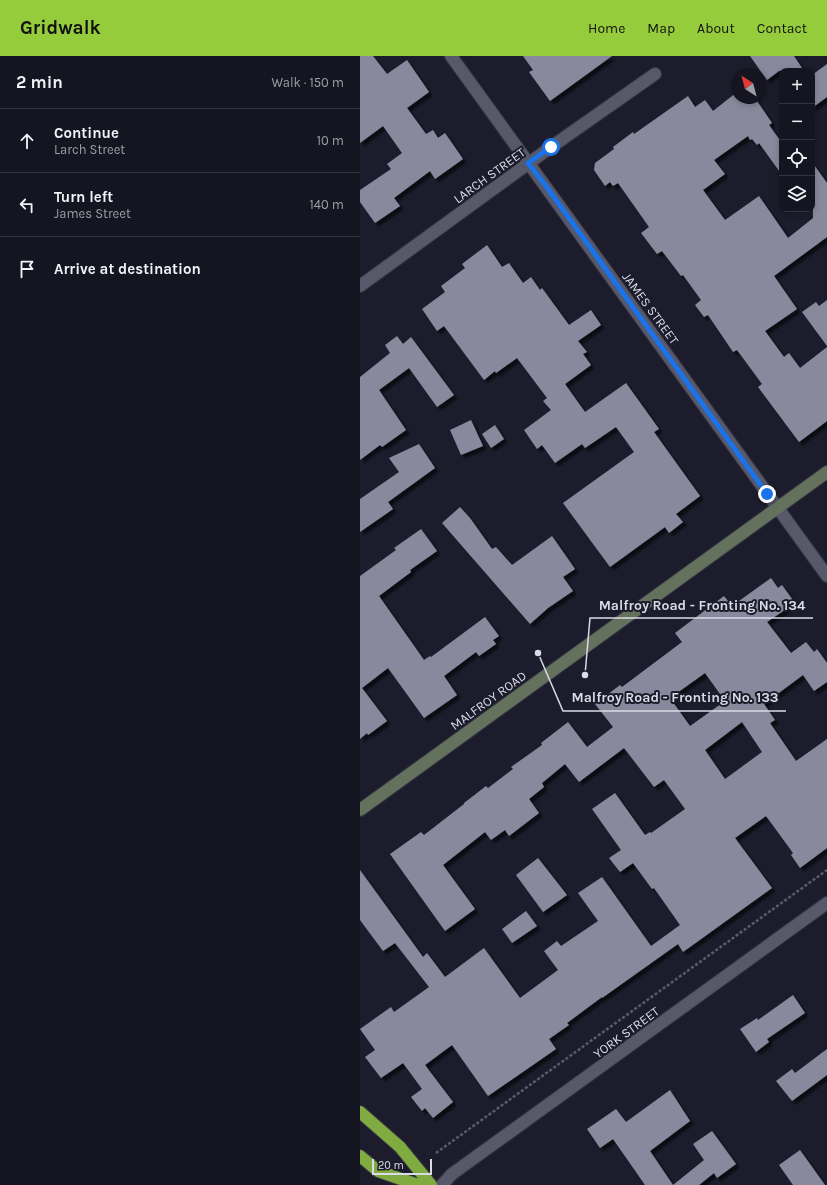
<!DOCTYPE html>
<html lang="en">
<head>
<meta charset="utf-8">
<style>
	:root { --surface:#151521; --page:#22222e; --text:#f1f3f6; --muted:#9d9fa5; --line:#34343f; --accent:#94cc3c }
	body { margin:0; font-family:Karla,sans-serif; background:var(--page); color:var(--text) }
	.controls { position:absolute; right:12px; top:12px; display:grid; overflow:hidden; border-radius:8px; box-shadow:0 2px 6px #0003 }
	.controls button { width:36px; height:36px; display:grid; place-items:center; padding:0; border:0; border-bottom:1px solid var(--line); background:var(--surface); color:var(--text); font:20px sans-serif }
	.compass { position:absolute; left:371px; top:12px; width:36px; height:36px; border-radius:50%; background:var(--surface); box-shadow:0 2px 6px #0003; rotate:324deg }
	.scale { position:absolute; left:12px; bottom:10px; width:60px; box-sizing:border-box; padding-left:4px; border:2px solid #dadbe6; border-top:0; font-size:11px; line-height:14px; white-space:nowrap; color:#dadbe6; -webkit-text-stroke:3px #1c1c2c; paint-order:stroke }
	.stop { position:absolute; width:12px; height:12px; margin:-9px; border:3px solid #1a73e8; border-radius:50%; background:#fff }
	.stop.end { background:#1a73e8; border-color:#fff; box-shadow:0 1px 4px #0008 }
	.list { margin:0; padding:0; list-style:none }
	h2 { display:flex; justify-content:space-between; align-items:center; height:52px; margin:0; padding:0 16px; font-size:17px }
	h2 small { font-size:13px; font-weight:400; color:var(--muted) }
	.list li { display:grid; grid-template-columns:26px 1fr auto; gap:12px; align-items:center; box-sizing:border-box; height:64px; padding:0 16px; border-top:1px solid var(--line) }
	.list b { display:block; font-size:15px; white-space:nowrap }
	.list p { margin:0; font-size:13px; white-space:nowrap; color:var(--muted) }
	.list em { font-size:13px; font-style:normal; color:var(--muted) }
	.icon { flex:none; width:22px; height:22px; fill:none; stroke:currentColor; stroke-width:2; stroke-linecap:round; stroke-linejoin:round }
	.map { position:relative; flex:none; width:467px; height:1129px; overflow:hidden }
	header { display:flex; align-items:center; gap:24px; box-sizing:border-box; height:56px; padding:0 20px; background:var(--accent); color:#111 }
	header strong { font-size:19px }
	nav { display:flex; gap:22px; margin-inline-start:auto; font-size:14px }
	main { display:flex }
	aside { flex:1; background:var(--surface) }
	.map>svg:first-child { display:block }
	.building { fill:#88899c; fill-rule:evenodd; filter:url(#shadow) }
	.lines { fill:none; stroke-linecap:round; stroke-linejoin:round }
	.street-casing { stroke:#353642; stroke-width:14 }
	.secondary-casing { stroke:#353642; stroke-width:14 }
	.highway-casing { stroke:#353642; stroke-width:14 }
	.path { stroke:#5b5b6a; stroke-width:2.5; stroke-dasharray:3 2; stroke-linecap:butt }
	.street { stroke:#57586a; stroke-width:12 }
	.secondary { stroke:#63715d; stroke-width:12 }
	.highway { stroke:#7fab40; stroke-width:12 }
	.route { stroke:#1a73e8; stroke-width:5 }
	.labels { text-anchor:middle; stroke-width:4; stroke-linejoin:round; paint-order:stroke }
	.street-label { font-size:13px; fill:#dadbe6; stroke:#1c1c2c }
	.leader { fill:none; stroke:#dadbe6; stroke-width:1.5 }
	.callout-dot { fill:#dadbe6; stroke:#1c1c2c; stroke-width:1.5 }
	.callout-label { font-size:14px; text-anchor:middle; font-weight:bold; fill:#dadbe6; stroke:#1c1c2c; stroke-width:4; stroke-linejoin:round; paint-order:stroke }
</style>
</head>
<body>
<header>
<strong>Gridwalk</strong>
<nav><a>Home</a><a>Map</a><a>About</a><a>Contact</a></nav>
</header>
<main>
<aside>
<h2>2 min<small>Walk · 150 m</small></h2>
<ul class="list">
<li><svg class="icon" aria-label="ahead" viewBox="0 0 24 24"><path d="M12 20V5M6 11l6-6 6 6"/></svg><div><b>Continue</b><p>Larch Street</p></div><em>10 m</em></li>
<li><svg class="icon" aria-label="left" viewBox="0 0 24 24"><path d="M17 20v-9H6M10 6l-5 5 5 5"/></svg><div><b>Turn left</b><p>James Street</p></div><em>140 m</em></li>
<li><svg class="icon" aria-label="arrive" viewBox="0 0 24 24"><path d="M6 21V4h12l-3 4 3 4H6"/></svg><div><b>Arrive at destination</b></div></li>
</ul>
</aside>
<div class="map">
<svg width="467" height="1129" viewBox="0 0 467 1129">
	<defs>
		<filter id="shadow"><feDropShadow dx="3.5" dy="3.5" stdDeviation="1" flood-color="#0009"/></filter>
	</defs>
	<rect width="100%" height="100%" fill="#1c1c2c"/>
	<path class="building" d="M 0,0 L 13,0 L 27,18 L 47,4 L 69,36 L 47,52 L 66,78 L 73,74 L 78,82 L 85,77 L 103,103 L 75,123 L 70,115 L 34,142 L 40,150 L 15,167 L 0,146 L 0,134 L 31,113 L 27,108 L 42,97 L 23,70 L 0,87 Z
		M 163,0 L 252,0 L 190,45 L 169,16 L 173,14 Z
		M 390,0 L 434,0 L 444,15 L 419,15 L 407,24 Z
		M 467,8 L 467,41 L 452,52 L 452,19 Z
		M 377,36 L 377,42 L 395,42 L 412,67 L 409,69 L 422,87 L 422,119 L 399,87 L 397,89 L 392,83 L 390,84 L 388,80 L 354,104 L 365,118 L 343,134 L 365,164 L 399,140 L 428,182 L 453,162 L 452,106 L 467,127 L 467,181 L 414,220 L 437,253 L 405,275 L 424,301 L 429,297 L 440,312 L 467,291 L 467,365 L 439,386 L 398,331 L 402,328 L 377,294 L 373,296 L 348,259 L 344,261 L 335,249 L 341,244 L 323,219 L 321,220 L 302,195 L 297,198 L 281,177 L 289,171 L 258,127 L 253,130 L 250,126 L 245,130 L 234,114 L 235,107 L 254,93 L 253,91 L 273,76 L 274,78 L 328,40 L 335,51 L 345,44 L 353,55 Z
		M 127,189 L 142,211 L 149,207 L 163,227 L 171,221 L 180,234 L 182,232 L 209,269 L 231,254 L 241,269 L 218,285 L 227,296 L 223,298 L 231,309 L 205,328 L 225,356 L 266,327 L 299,373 L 294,376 L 340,440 L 316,458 L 323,466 L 309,477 L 305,471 L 250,511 L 203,447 L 274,396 L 256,371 L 225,392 L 222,388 L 195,407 L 182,389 L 177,393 L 164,374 L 191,354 L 183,345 L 187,342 L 157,302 L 136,317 L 135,315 L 124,324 L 84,270 L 77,275 L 62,253 L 85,236 L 81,230 L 105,212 L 102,208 Z
		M 467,244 L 467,290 L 442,256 L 456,246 L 459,250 Z
		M 37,280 L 43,288 L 51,281 L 94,339 L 77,351 L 49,312 L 19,334 L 46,374 L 22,391 L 20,389 L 0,404 L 0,321 L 30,297 L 25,289 Z
		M 111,364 L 123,390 L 101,399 L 90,374 Z
		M 135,369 L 144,383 L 131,392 L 122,378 Z
		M 59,388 L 75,412 L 28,446 L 33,453 L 0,476 L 0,443 L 39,416 L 29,402 Z
		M 100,451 L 110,462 L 132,493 L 136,491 L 152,509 L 192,480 L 215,513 L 203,521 L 213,535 L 188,552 L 170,568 L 82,467 Z
		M 61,473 L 77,495 L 50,514 L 51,516 L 19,540 L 64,604 L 70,600 L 71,601 L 125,561 L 139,580 L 133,584 L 136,588 L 119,600 L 116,596 L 84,620 L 97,639 L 64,662 L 28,612 L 2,632 L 27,665 L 8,679 L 7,677 L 0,683 L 0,520 L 36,494 L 34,492 Z
		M 411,522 L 418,532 L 422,529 L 435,547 L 407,566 L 431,597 L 446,586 L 454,596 L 457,593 L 467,607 L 467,626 L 454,635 L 443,619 L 404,648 L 415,664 L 410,667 L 436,705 L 467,683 L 467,792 L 440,812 L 431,799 L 433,797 L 406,760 L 375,782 L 412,832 L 323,896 L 318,888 L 242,942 L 242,941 L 207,967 L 209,969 L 189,983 L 196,993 L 128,1040 L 92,989 L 65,1009 L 93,1046 L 73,1062 L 65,1052 L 62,1055 L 51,1041 L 62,1033 L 43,1007 L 21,1022 L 5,1001 L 15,994 L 0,973 L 31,951 L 34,956 L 69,931 L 35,887 L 23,895 L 0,864 L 0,814 L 63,901 L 67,897 L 85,921 L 124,892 L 160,942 L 198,914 L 184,895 L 197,885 L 201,890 L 238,865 L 218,837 L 242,821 L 291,890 L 320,869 L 294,832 L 292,833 L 273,807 L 260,816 L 249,802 L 261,794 L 232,753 L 255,737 L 285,779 L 290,776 L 291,777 L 325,753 L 304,724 L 294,731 L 264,692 L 219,726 L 205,708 L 182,727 L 184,731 L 169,743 L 179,757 L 149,780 L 145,774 L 131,784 L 125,776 L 83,809 L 115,853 L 85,875 L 30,798 L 61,776 L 64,779 L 104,748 L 104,747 L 126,730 L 128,732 L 153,713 L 151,711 L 182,689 L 181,687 L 208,666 L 227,691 L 253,671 L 235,648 L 260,629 L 262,631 L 322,586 L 315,577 L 364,540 L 372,550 ZM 345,617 L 365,645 L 330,670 L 310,642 ZM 382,666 L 402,696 L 365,723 L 345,694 Z
		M 178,802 L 207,839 L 183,856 L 156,819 Z
		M 166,855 L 177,870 L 152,887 L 142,873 Z
		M 433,939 L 445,957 L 407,983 L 409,986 L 396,996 L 380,973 L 397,962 L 398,964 Z
		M 467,993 L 467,1019 L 432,1045 L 416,1025 L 432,1013 L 435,1017 Z
		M 310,1034 L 330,1065 L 290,1095 L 313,1129 L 344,1104 L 333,1088 L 352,1075 L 376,1108 L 357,1122 L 354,1117 L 339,1129 L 285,1129 L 253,1083 L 240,1092 L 227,1073 L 256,1053 L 266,1066 Z
		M 440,1094 L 465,1129 L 433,1129 L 419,1109 Z"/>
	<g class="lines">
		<g class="street-casing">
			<path id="street" d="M 91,0 L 467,520
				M 0,230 L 191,91 L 295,18
				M 82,1129 L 92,1118 L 467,847"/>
		</g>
		<g class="secondary-casing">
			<path id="secondary" d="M 0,754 L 467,416"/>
		</g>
		<g class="highway-casing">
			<path id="highway" d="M 0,1056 L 40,1091 L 71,1129
				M 0,1100 L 18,1115 L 58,1129"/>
		</g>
		<path class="path" d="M 76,1097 L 467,814"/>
		<use href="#street" class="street"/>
		<use href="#secondary" class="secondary"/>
		<use href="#highway" class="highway"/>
	</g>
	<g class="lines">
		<path class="route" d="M 191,91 L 168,107 L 186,130 L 407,438"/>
	</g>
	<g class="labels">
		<g class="street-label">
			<text transform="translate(129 119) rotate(-36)" y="5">LARCH STREET</text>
			<text transform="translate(291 252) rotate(54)" y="5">JAMES STREET</text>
			<text transform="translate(128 644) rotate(-36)" y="5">MALFROY ROAD</text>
			<text transform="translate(266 976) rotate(-36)" y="5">YORK STREET</text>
		</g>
	</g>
	<path class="leader" d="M225 619L230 562H453M178 597L203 655H426"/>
	<g class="callout-dot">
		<circle cx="225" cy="619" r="4"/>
		<circle cx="178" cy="597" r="4"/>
	</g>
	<g class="callout-label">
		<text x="342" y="554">Malfroy Road - Fronting No. 134</text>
		<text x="315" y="646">Malfroy Road - Fronting No. 133</text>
	</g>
</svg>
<div class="controls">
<button>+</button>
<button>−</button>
<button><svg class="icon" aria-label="locate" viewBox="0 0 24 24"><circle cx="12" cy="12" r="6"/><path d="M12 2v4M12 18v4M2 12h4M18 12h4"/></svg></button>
<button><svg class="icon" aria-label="layers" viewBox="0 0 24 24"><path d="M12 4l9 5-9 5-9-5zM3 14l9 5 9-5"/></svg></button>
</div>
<svg class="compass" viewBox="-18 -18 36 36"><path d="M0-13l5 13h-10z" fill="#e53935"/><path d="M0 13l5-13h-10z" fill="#9d9fa5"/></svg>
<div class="scale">20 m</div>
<div class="stop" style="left:191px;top:91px"></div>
<div class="stop end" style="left:407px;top:438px"></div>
</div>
</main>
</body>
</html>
